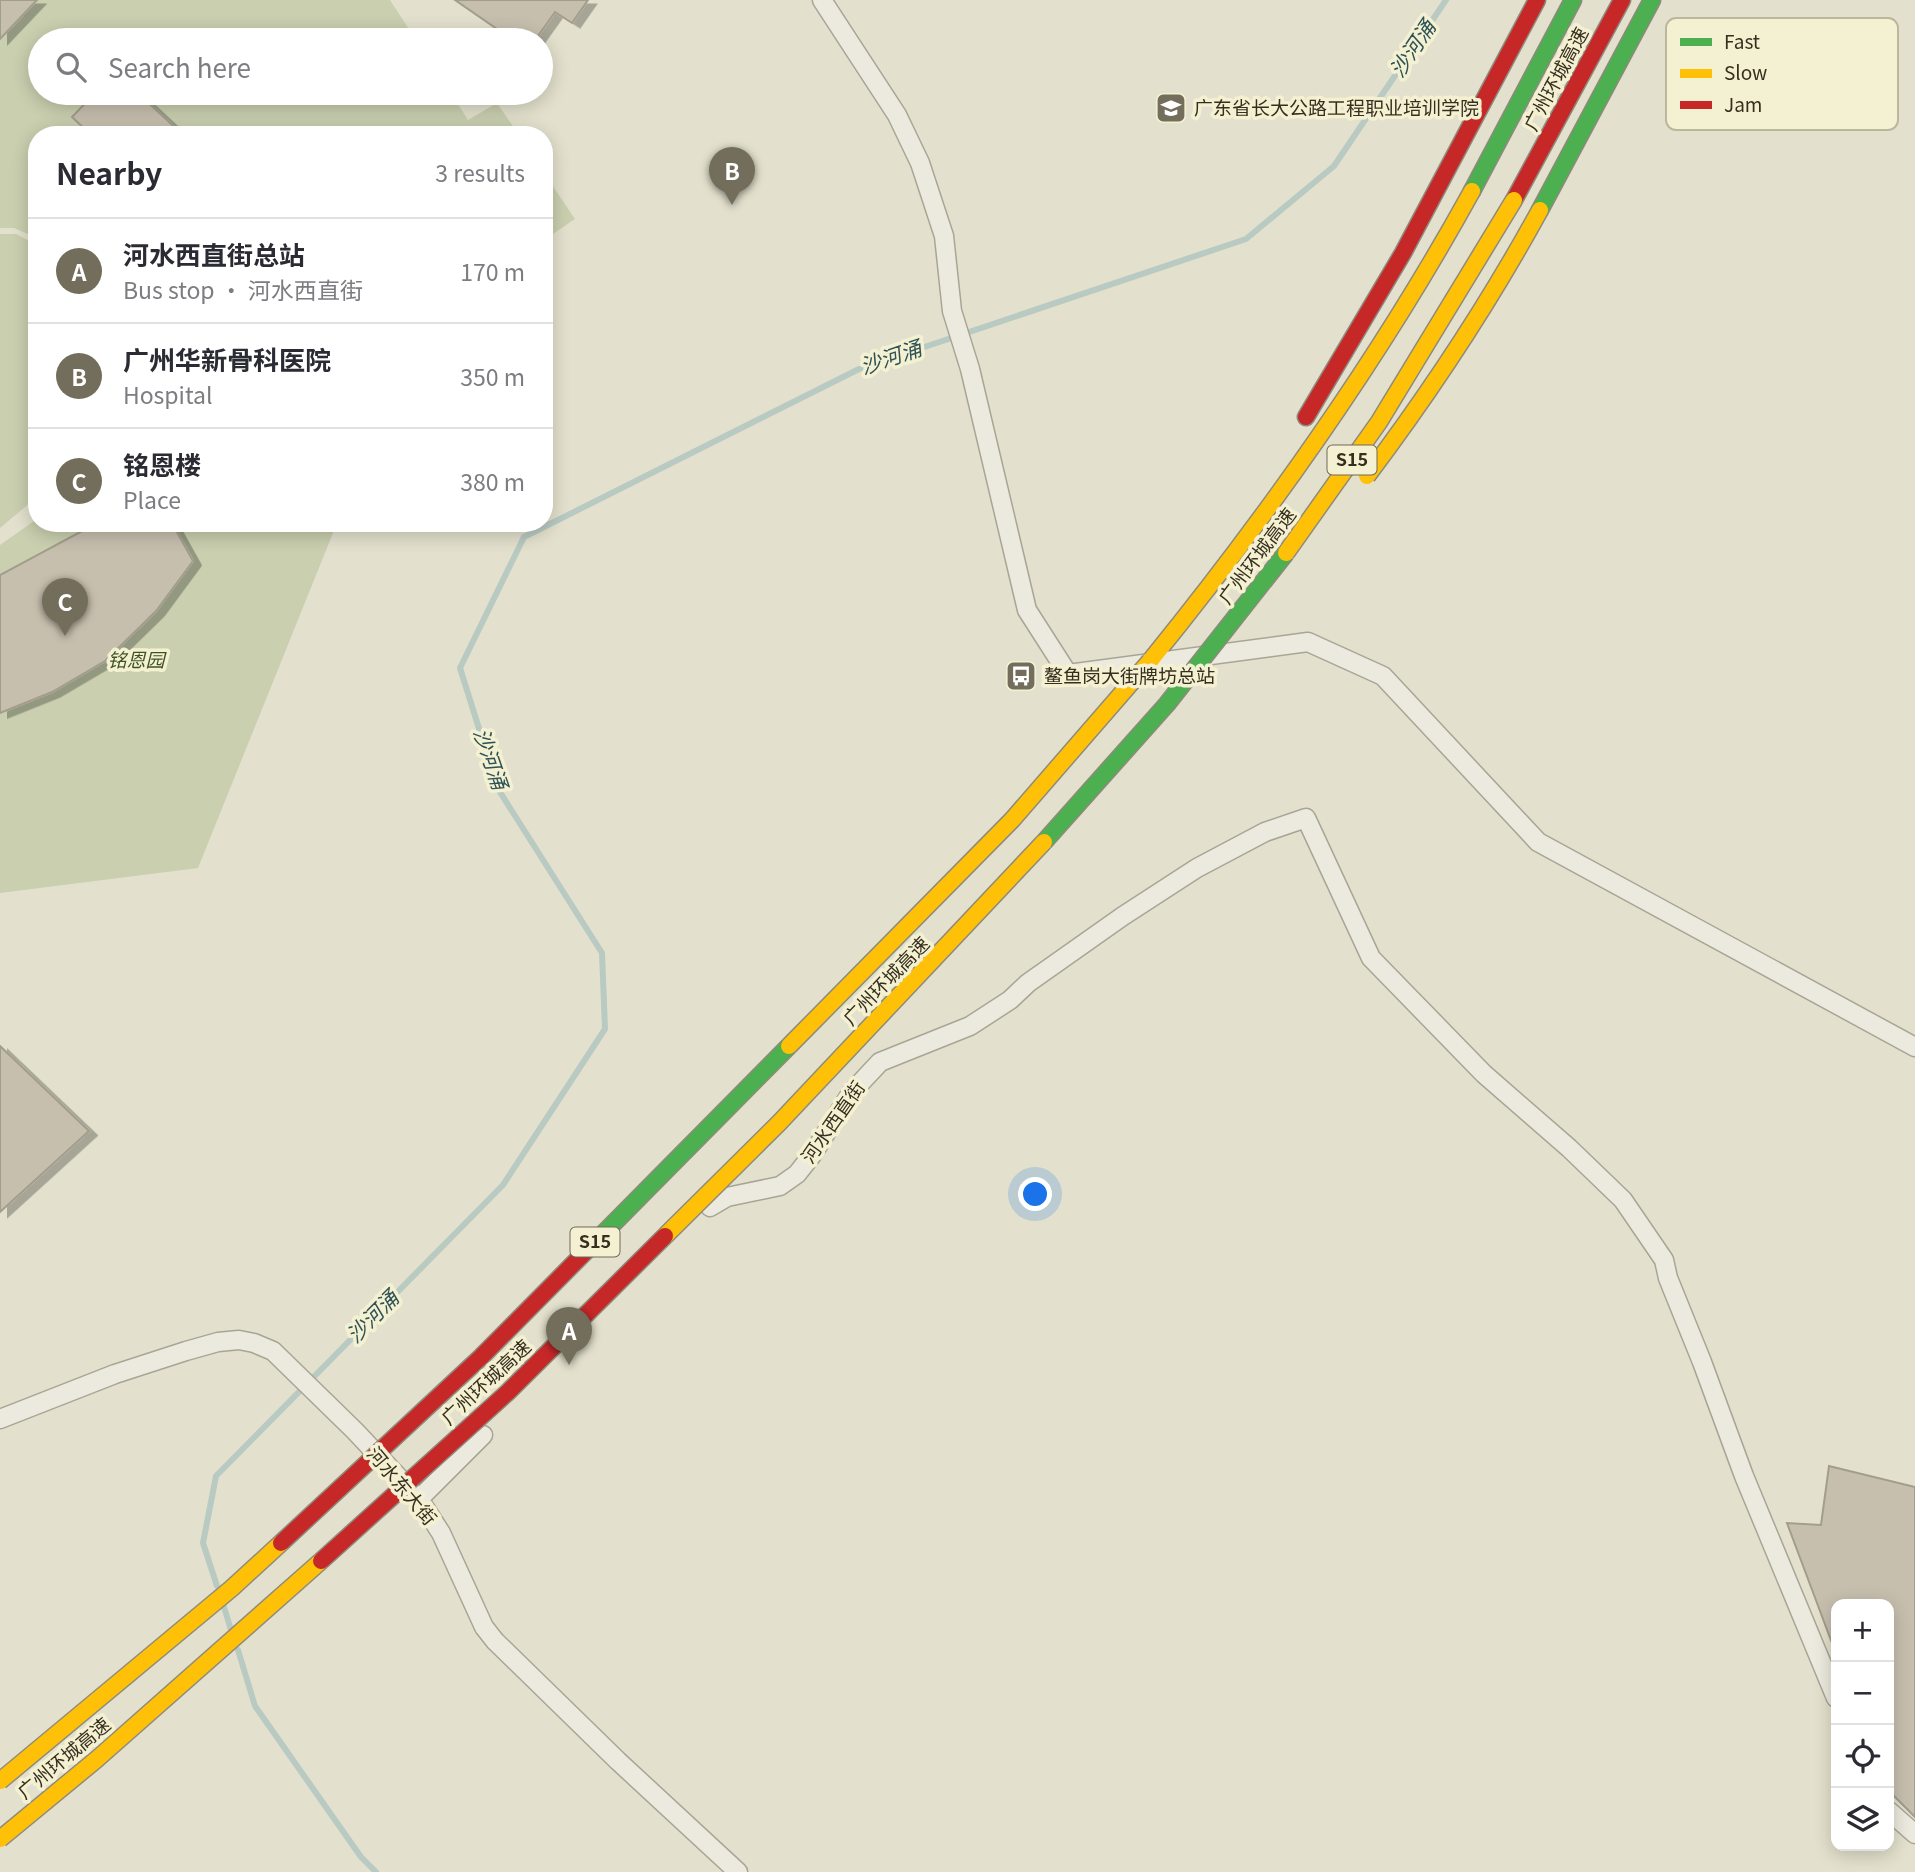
<!DOCTYPE html>
<html lang="en">
<head>
<meta charset="utf-8">
<style>
	:root { --surface:#fff; --page:#f7f7f7; --text:#2b2b33; --muted:#7c7c81; --line:#e1e1e2; --accent:#736d5b }
	body { margin:0; font-family:Georgia,"Noto Sans SC",serif; background:var(--page); color:var(--text) }
	.controls { position:absolute; right:21px; bottom:21px; display:grid; overflow:hidden; border-radius:14px; box-shadow:0 4px 18px #0003 }
	.controls button { width:63px; height:63px; display:grid; place-items:center; padding:0; border:0; border-bottom:2px solid var(--line); background:var(--surface); color:var(--text); font:35px sans-serif }
	.you { position:absolute; left:1036px; top:1195px; width:24px; height:24px; margin:-18px; border:5px solid #fff; border-radius:50%; background:#1a73e8; box-shadow:0 0 0 10px #1a73e833 }
	.badge { display:grid; place-items:center; width:46px; height:46px; border-radius:50%; background:var(--accent); color:#fff; font-size:23px; font-weight:700 }
	.pin { position:absolute; translate:-50% -58px; filter:drop-shadow(0 2px 4px #0008) }
	.pin::after { content:''; position:absolute; top:37px; width:24px; height:21px; background:inherit; clip-path:polygon(0 0,100% 0,50% 100%) }
	.list { margin:0; padding:0; list-style:none }
	h2 { display:flex; justify-content:space-between; align-items:center; height:91px; margin:0; padding:0 28px; font-size:30px }
	h2 small { font-size:23px; font-weight:400; color:var(--muted) }
	.list li { display:grid; grid-template-columns:46px 1fr auto; gap:21px; align-items:center; box-sizing:border-box; height:105px; padding:0 28px; border-top:2px solid var(--line) }
	.list b { display:block; font-size:26px; white-space:nowrap }
	.list p { margin:0; font-size:23px; white-space:nowrap; color:var(--muted) }
	.list em { font-size:23px; font-style:normal; color:var(--muted) }
	.icon { flex:none; width:38px; height:38px; fill:none; stroke:currentColor; stroke-width:2; stroke-linecap:round; stroke-linejoin:round }
	.map { position:relative; flex:none; width:1915px; height:1872px; overflow:hidden }
	.search { position:absolute; background:var(--surface); box-shadow:0 4px 18px #0003; left:28px; top:28px; width:525px; height:77px; display:flex; align-items:center; gap:18px; box-sizing:border-box; padding:0 24px; border-radius:38px; color:var(--muted); font-size:26px }
	.panel { position:absolute; background:var(--surface); box-shadow:0 4px 18px #0003; left:28px; top:126px; width:525px; height:406px; border-radius:28px }
	.map>svg:first-child { display:block }
	.cemetery { fill:#c9cfaf }
	.lines { fill:none; stroke-linecap:round; stroke-linejoin:round }
	.stream { stroke:#b8cac2; stroke-width:6 }
	.building { fill:#c7bfae; stroke:#a39d8c; stroke-width:2; filter:url(#shadow) }
	.street-casing { stroke:#a9a596; stroke-width:21 }
	.fast-casing { stroke:#8e8a7d; stroke-width:19 }
	.slow-casing { stroke:#8e8a7d; stroke-width:19 }
	.jam-casing { stroke:#8e8a7d; stroke-width:19 }
	.street { stroke:#eceade; stroke-width:18 }
	.fast { stroke:#4caf50; stroke-width:16 }
	.slow { stroke:#ffc107; stroke-width:16 }
	.jam { stroke:#c62828; stroke-width:16 }
	.fast-bridge-casing { stroke:#8e8a7d; stroke-width:19; stroke-linecap:butt }
	.slow-bridge-casing { stroke:#8e8a7d; stroke-width:19; stroke-linecap:butt }
	.jam-bridge-casing { stroke:#8e8a7d; stroke-width:19; stroke-linecap:butt }
	.fast-bridge { stroke:#4caf50; stroke-width:16 }
	.slow-bridge { stroke:#ffc107; stroke-width:16 }
	.jam-bridge { stroke:#c62828; stroke-width:16 }
	.labels { text-anchor:middle; stroke-width:7; stroke-linejoin:round; paint-order:stroke }
	.shield { fill:#f4f1d3; stroke:#706954; stroke-width:2 }
	.shield-label { font-size:18px; font-weight:bold; fill:#372f1e }
	.street-label { font-size:19px; fill:#372f1e; stroke:#f4f1d3 }
	.poi-label { font-size:19px; fill:#372f1e; stroke:#f4f1d3; text-anchor:start }
	.park-label { font-size:19px; font-style:italic; fill:#3f5325; stroke:#f4f1d3 }
	.water-label { font-size:21px; font-style:italic; fill:#2e5256; stroke:#f4f1d3 }
	.key { fill:#f4f1d3; stroke:#bbb79d; stroke-width:2 }
	.key-label { font-size:19px; fill:#372f1e }
</style>
</head>
<body>
<div class="map">
<svg width="1915" height="1872" viewBox="0 0 1915 1872">
	<defs>
		<filter id="shadow"><feDropShadow dx="8" dy="4.5" stdDeviation="0" flood-color="#0004"/></filter>
	</defs>
	<rect width="100%" height="100%" fill="#e3e1cd"/>
	<path class="cemetery" d="M 0,0 L 390,0 L 416,40 L 40,40 L 40,93 L 451,93 L 468,120 L 497,103 L 519,135 L 37,135 L 37,238 L 14,228 L 0,228 Z
		M 544,173 L 575,219 L 544,240 Z
		M 0,234 L 16,234 L 37,245 L 37,497 L 0,528 Z
		M 37,519 L 37,523 L 337,523 L 198,868 L 0,893 L 0,545 Z"/>
	<g class="lines">
		<path class="stream" d="M 217,1586 L 203,1543 L 216,1476 L 503,1185 L 605,1029 L 602,953 L 498,789 L 460,668 L 524,537 L 859,369 L 1246,239 L 1334,166 L 1446,0
			M 224,1607 L 231,1630
			M 238,1650 L 255,1706 L 361,1857 L 376,1872"/>
	</g>
	<path class="building" d="M 0,0 L 37,0 L 0,39 Z
		M 455,0 L 588,0 L 572,23 L 555,12 L 535,40 L 513,40 Z
		M 95,93 L 138,93 L 183,135 L 91,135 L 72,117 Z
		M 97,523 L 156,523 L 160,530 L 173,525 L 193,561 L 156,611 L 105,661 L 52,692 L 0,713 L 0,575 Z
		M 0,1046 L 89,1131 L 0,1212 Z
		M 1829,1466 L 1915,1487 L 1915,1817 L 1889,1791 L 1889,1604 L 1836,1604 L 1835,1651 L 1787,1523 L 1821,1525 Z"/>
	<g class="lines">
		<g class="street-casing">
			<path id="street" d="M 822,0 L 897,115 L 920,163 L 944,236 L 952,311 L 970,369 L 1027,610 L 1068,674 L 1308,642 L 1383,676 L 1538,842 L 1915,1047
				M 710,1207 L 727,1197 L 780,1186 L 797,1174 L 812,1155 L 851,1093 L 880,1062 L 970,1026 L 1010,1000 L 1028,983 L 1123,916 L 1197,868 L 1265,832 L 1306,818 L 1371,958 L 1484,1074 L 1569,1148 L 1623,1200 L 1664,1260 L 1668,1278 L 1702,1362 L 1744,1476 L 1836,1698
				M 0,1419 L 115,1374 L 186,1351 L 218,1342 L 239,1340 L 254,1343 L 273,1351 L 355,1431 L 419,1499 L 441,1533 L 484,1627 L 495,1641 L 618,1761 L 738,1872
				M 419,1499 L 483,1435
				M 1889,1811 L 1915,1834"/>
		</g>
		<g class="fast-casing">
			<path id="fast" d="M 1472,191 L 1573,0
				M 1540,210 L 1652,0"/>
		</g>
		<g class="slow-casing">
			<path id="slow" d="M 1150,661 C 1270,513 1380,358 1472,191"/>
		</g>
		<g class="jam-casing">
			<path id="jam" d="M 1514,200 L 1622,0
				M 1306,417 L 1403,253 L 1537,0"/>
		</g>
		<use href="#street" class="street"/>
		<use href="#fast" class="fast"/>
		<use href="#slow" class="slow"/>
		<use href="#jam" class="jam"/>
		<g class="fast-bridge-casing">
			<path id="fast-bridge" d="M 1044,842 L 1167,704 L 1286,553
				M 596,1241 L 789,1046"/>
		</g>
		<g class="slow-bridge-casing">
			<path id="slow-bridge" d="M 1367,476 C 1431,391 1489,303 1540,210
				M 1286,553 L 1379,422 L 1514,200
				M 789,1046 L 1012,820 L 1150,661
				M 665,1236 L 779,1123 L 1044,842
				M 0,1781 L 232,1588 L 281,1543
				M 0,1839 L 97,1759 L 321,1561"/>
		</g>
		<g class="jam-bridge-casing">
			<path id="jam-bridge" d="M 281,1543 L 481,1357 L 596,1241
				M 321,1561 L 508,1392 L 665,1236"/>
		</g>
		<use href="#fast-bridge" class="fast-bridge"/>
		<use href="#slow-bridge" class="slow-bridge"/>
		<use href="#jam-bridge" class="jam-bridge"/>
	</g>
	<defs>
		<g id="university-square" transform="scale(1.575)"><rect x="-9" y="-9" width="18" height="18" rx="4" fill="#736d5b" stroke="#f4f1d3"/><path d="M0-5L7-2L0 1L-7-2ZM-4 1L0 2.5L4 1V4Q0 6-4 4Z" fill="#fff"/></g>
		<g id="bus-square" transform="scale(1.575)"><rect x="-9" y="-9" width="18" height="18" rx="4" fill="#736d5b" stroke="#f4f1d3"/><path d="M-5-6H5V4H4V6H2V4H-2V6H-4V4H-5ZM-3.5-4V0h7V-4ZM-3.5 1.2v1.5H-2V1.2ZM2 1.2v1.5H3.5V1.2Z" fill="#fff"/></g>
	</defs>
	<g fill-rule="evenodd">
		<use href="#university-square" x="1171" y="108"/>
		<use href="#bus-square" x="1021" y="676"/>
	</g>
	<g class="labels">
		<g class="shield">
			<rect x="1327.5" y="445.5" width="49" height="29" rx="5"/>
			<rect x="570.5" y="1227.5" width="49" height="29" rx="5"/>
		</g>
		<g class="shield-label">
			<text x="1352" y="466">S15</text>
			<text x="595" y="1248">S15</text>
		</g>
		<g class="street-label">
			<text transform="translate(1556 79) rotate(-62)" y="7">广州环城高速</text>
			<text transform="translate(1257 556) rotate(-53)" y="7">广州环城高速</text>
			<text transform="translate(886 981) rotate(-46)" y="7">广州环城高速</text>
			<text transform="translate(833 1122) rotate(-55)" y="7">河水西直街</text>
			<text transform="translate(486 1382) rotate(-43)" y="7">广州环城高速</text>
			<text transform="translate(402 1486) rotate(50)" y="7">河水东大街</text>
			<text transform="translate(64 1758) rotate(-40)" y="7">广州环城高速</text>
		</g>
		<g class="poi-label">
			<text x="1194" y="115">广东省长大公路工程职业培训学院</text>
			<text x="1044" y="683">鳌鱼岗大街牌坊总站</text>
		</g>
		<g class="park-label">
			<text x="136" y="667">铭恩园</text>
		</g>
		<g class="water-label">
			<text transform="translate(1413 49) rotate(-56)" y="7">沙河涌</text>
			<text transform="translate(891 358) rotate(-19)" y="7">沙河涌</text>
			<text transform="translate(490 759) rotate(71)" y="7">沙河涌</text>
			<text transform="translate(373 1317) rotate(-45)" y="7">沙河涌</text>
		</g>
	</g>
	<rect x="1666" y="18" width="232" height="112" rx="10" class="key"/>
	<rect x="1680" y="38" width="32" height="8" fill="#4caf50"/>
	<rect x="1680" y="69" width="32" height="9" fill="#ffc107"/>
	<rect x="1680" y="101" width="32" height="8" fill="#c62828"/>
	<g class="key-label">
		<text x="1724" y="49">Fast</text>
		<text x="1724" y="80">Slow</text>
		<text x="1724" y="112">Jam</text>
	</g>
</svg>
<div class="controls">
<button>+</button>
<button>−</button>
<button><svg class="icon" aria-label="locate" viewBox="0 0 24 24"><circle cx="12" cy="12" r="6"/><path d="M12 2v4M12 18v4M2 12h4M18 12h4"/></svg></button>
<button><svg class="icon" aria-label="layers" viewBox="0 0 24 24"><path d="M12 4l9 5-9 5-9-5zM3 14l9 5 9-5"/></svg></button>
</div>
<div class="you"></div>
<div class="pin badge" style="left:569px;top:1365px">A</div>
<div class="pin badge" style="left:732px;top:205px">B</div>
<div class="pin badge" style="left:65px;top:636px">C</div>
<div class="search"><svg class="icon" aria-label="search" viewBox="0 0 24 24"><circle cx="10" cy="10" r="6"/><path d="M15 15l6 6"/></svg>Search here</div>
<section class="panel">
<h2>Nearby<small>3 results</small></h2>
<ul class="list">
<li><span class="badge">A</span><div><b>河水西直街总站</b><p>Bus stop · 河水西直街</p></div><em>170 m</em></li>
<li><span class="badge">B</span><div><b>广州华新骨科医院</b><p>Hospital</p></div><em>350 m</em></li>
<li><span class="badge">C</span><div><b>铭恩楼</b><p>Place</p></div><em>380 m</em></li>
</ul>
</section>
</div>
</body>
</html>
